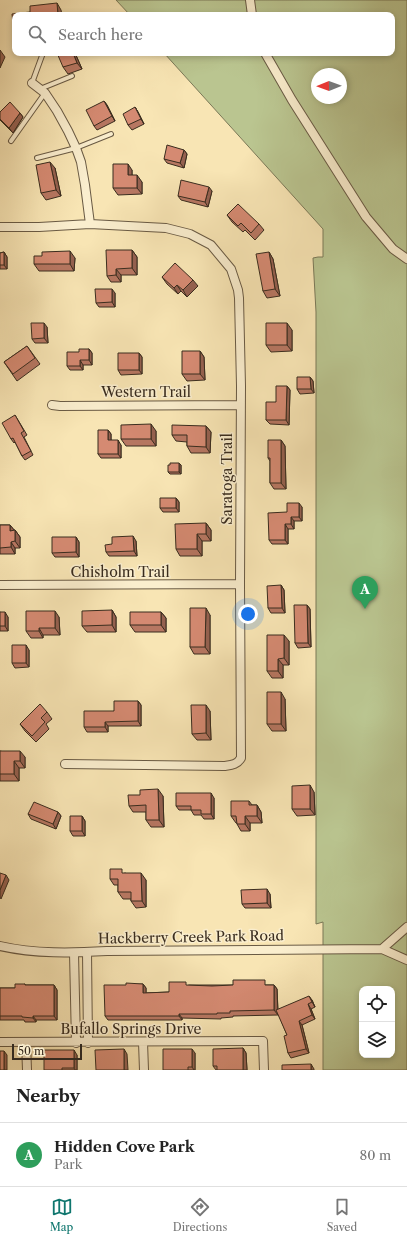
<!DOCTYPE html>
<html lang="en">
<head>
<meta charset="utf-8">
<style>
	:root { --surface:#fff; --page:#f6f6f6; --text:#222; --muted:#767676; --line:#e0e0e0; --accent:#0f766e }
	body { margin:0; font-family:"Libre Caslon Text",serif; background:var(--page); color:var(--text) }
	.controls { position:absolute; right:12px; bottom:12px; display:grid; overflow:hidden; border-radius:8px; box-shadow:0 2px 6px #0003 }
	.controls button { width:36px; height:36px; display:grid; place-items:center; padding:0; border:0; border-bottom:1px solid var(--line); background:var(--surface); color:var(--text); font:20px sans-serif }
	.compass { position:absolute; left:311px; top:68px; width:36px; height:36px; border-radius:50%; background:var(--surface); box-shadow:0 2px 6px #0003; rotate:269deg }
	.scale { position:absolute; left:12px; bottom:10px; width:70px; box-sizing:border-box; padding-left:4px; border:2px solid #392c1e; border-top:0; font-size:11px; line-height:14px; white-space:nowrap; color:#392c1e; -webkit-text-stroke:3px #faeece; paint-order:stroke }
	.you { position:absolute; left:248px; top:614px; width:14px; height:14px; margin:-10px; border:3px solid #fff; border-radius:50%; background:#1a73e8; box-shadow:0 0 0 6px #1a73e833 }
	.badge { display:grid; place-items:center; width:26px; height:26px; border-radius:50%; background:var(--accent); color:#fff; font-size:13px; font-weight:700 }
	.pin { position:absolute; translate:-50% -33px; filter:drop-shadow(0 1px 2px #0008) }
	.pin::after { content:''; position:absolute; top:21px; width:14px; height:12px; background:inherit; clip-path:polygon(0 0,100% 0,50% 100%) }
	.list { margin:0; padding:0; list-style:none }
	h2 { display:flex; justify-content:space-between; align-items:center; height:52px; margin:0; padding:0 16px; font-size:17px }
	h2 small { font-size:13px; font-weight:400; color:var(--muted) }
	.list li { display:grid; grid-template-columns:26px 1fr auto; gap:12px; align-items:center; box-sizing:border-box; height:64px; padding:0 16px; border-top:1px solid var(--line) }
	.list b { display:block; font-size:15px; white-space:nowrap }
	.list p { margin:0; font-size:13px; white-space:nowrap; color:var(--muted) }
	.list em { font-size:13px; font-style:normal; color:var(--muted) }
	.icon { flex:none; width:22px; height:22px; fill:none; stroke:currentColor; stroke-width:2; stroke-linecap:round; stroke-linejoin:round }
	.map { position:relative; flex:none; width:407px; height:1070px; overflow:hidden }
	.search { position:absolute; background:var(--surface); box-shadow:0 2px 6px #0003; left:12px; right:12px; top:12px; height:44px; display:flex; align-items:center; gap:10px; box-sizing:border-box; padding:0 14px; border-radius:8px; color:var(--muted); font-size:15px }
	.sheet { height:116px; background:var(--surface) }
	nav { display:flex; justify-content:space-around; align-items:center; box-sizing:border-box; height:56px; border-top:1px solid var(--line); background:var(--surface); font-size:11px; color:var(--muted) }
	nav a { display:grid; justify-items:center; gap:2px }
	nav .on { color:var(--accent) }
	.map>svg:first-child { display:block }
	.green { fill:#bac590; stroke:#7a7857; fill-rule:evenodd }
	.lines { fill:none; stroke-linecap:round; stroke-linejoin:round }
	.lane-casing { stroke:#695a44; stroke-width:6 }
	.street-casing { stroke:#695a44; stroke-width:10 }
	.lane { stroke:#faeece; stroke-width:4 }
	.street { stroke:#faeece; stroke-width:8 }
	.wall { fill:#b77762; stroke:#392c1e }
	.shaded-wall { fill:#956150; stroke:#392c1e }
	.building { fill:#d58a72; stroke:#392c1e }
	.labels { text-anchor:middle; stroke-width:3; stroke-linejoin:round; paint-order:stroke }
	.street-label { font-size:14px; fill:#392c1e; stroke:#faeece }
</style>
</head>
<body>
<div class="map">
<svg width="407" height="1070" viewBox="0 0 407 1070">
	<rect width="100%" height="100%" fill="#f8e5b4"/>
	<filter id="stains"><feTurbulence type="fractalNoise" baseFrequency=".005" numOctaves="4"/><feColorMatrix values="0 0 0 0 .2 0 0 0 0 .09 0 0 0 0 .02 0 0 0 .5 -.17"/></filter>
	<radialGradient id="worn" r=".72"><stop offset=".6" stop-color="#630" stop-opacity="0"/><stop offset="1" stop-color="#630" stop-opacity=".3"/></radialGradient>
	<path class="green" d="M 116,0 L 407,0 L 407,1070 L 323,1070 L 323,922 L 316,924 L 316,312 L 313,258 L 318,257 L 323,257 L 323,229 L 164,53 L 392,53 L 392,15 L 130,15 ZM 317,74 L 341,74 L 341,98 L 317,98 ZM 362,989 L 392,989 L 392,1055 L 362,1055 Z"/>
	<g class="lines">
		<g class="lane-casing">
			<path id="lane" d="M 32,83 L 43,53
				M 40,89 L 72,76
				M 11,141 L 45,93
				M 37,158 L 76,148 L 111,134"/>
		</g>
		<g class="street-casing">
			<path id="street" d="M 250,0 L 252,15
				M 265,53 L 292,100 L 366,217 L 393,249 L 407,259
				M 32,83 L 45,93 L 57,111 L 68,131 L 76,148 L 81,162 L 85,185 L 90,224
				M 0,227 L 39,227 L 90,224 L 166,228 L 190,234 L 211,245 L 231,269 L 238,290 L 239,298 L 241,386 L 240,584 L 241,758 C 237,765 231,765 224,766 L 65,764
				M 52,405 L 60,406 L 240,405
				M 0,585 L 240,584
				M 0,946 C 35,954 72,953 107,951 L 382,949 L 407,960
				M 382,949 L 407,927
				M 87,952 L 88,1043
				M 74,953 L 76,1043
				M 0,1042 L 263,1041 L 264,1070
				M 26,1042 L 27,1070
				M 143,1042 L 144,1070"/>
		</g>
		<use href="#lane" class="lane"/>
		<use href="#street" class="street"/>
	</g>
	<path class="wall" d="M 75,53 L 82,69 L 68,74 L 63,67 Z
		M 104,101 L 107,105 L 115,121 L 97,130 L 94,126 Z
		M 135,107 L 138,112 L 144,124 L 132,130 L 128,125 Z
		M 0,112 L 20,113 L 23,117 L 13,133 L 0,120 Z
		M 184,150 L 187,154 L 184,168 L 167,163 L 164,159 Z
		M 55,168 L 61,196 L 46,200 L 41,193 Z
		M 132,170 L 132,175 L 142,182 L 142,194 L 118,195 L 113,188 Z
		M 212,191 L 208,207 L 181,200 L 178,196 Z
		M 227,215 L 259,224 L 264,230 L 255,240 L 245,230 L 243,232 L 232,222 Z
		M 132,250 L 137,257 L 137,275 L 121,275 L 121,282 L 111,282 L 107,276 Z
		M 4,252 L 7,257 L 7,269 L 0,269 L 0,253 Z
		M 269,252 L 273,259 L 280,296 L 267,298 L 263,291 Z
		M 75,258 L 74,271 L 39,271 L 34,264 Z
		M 162,277 L 198,286 L 187,297 L 181,291 L 178,294 L 167,284 Z
		M 115,293 L 115,307 L 99,307 L 96,303 Z
		M 47,327 L 48,343 L 35,343 L 32,339 Z
		M 292,330 L 292,351 L 271,352 L 266,345 Z
		M 27,346 L 40,364 L 17,381 L 4,362 Z
		M 89,349 L 92,353 L 92,365 L 83,365 L 83,370 L 70,370 L 67,366 L 79,352 Z
		M 200,351 L 204,357 L 205,380 L 187,381 L 182,374 Z
		M 139,353 L 142,357 L 142,374 L 121,375 L 118,370 Z
		M 310,377 L 313,381 L 314,393 L 300,394 L 297,389 Z
		M 287,386 L 290,390 L 289,425 L 270,424 L 266,420 L 276,402 Z
		M 15,415 L 27,435 L 24,437 L 33,455 L 25,460 L 22,456 L 15,442 L 14,443 L 11,439 Z
		M 206,426 L 211,432 L 210,453 L 191,453 L 187,446 L 187,442 L 176,441 L 172,435 Z
		M 108,430 L 111,434 L 111,440 L 121,445 L 121,458 L 101,458 L 98,454 Z
		M 156,431 L 156,446 L 126,446 L 121,439 Z
		M 281,440 L 285,446 L 286,489 L 274,489 L 270,483 L 270,461 L 268,458 Z
		M 181,465 L 181,474 L 170,474 L 168,472 Z
		M 176,498 L 179,502 L 179,512 L 163,512 L 160,508 Z
		M 302,507 L 302,521 L 294,521 L 294,529 L 288,529 L 288,544 L 272,544 L 269,540 L 287,512 Z
		M 206,523 L 211,530 L 211,541 L 202,541 L 202,556 L 180,556 L 176,549 Z
		M 0,525 L 10,525 L 14,530 L 15,530 L 20,537 L 20,548 L 15,548 L 15,554 L 0,554 Z
		M 76,537 L 79,542 L 79,557 L 55,557 L 52,553 Z
		M 136,541 L 137,556 L 109,556 L 106,552 L 112,544 Z
		M 281,585 L 284,590 L 285,613 L 271,613 L 268,608 Z
		M 307,605 L 310,609 L 311,647 L 298,648 L 295,643 Z
		M 112,610 L 116,617 L 116,632 L 87,632 L 82,626 Z
		M 0,612 L 8,617 L 8,631 L 0,631 Z
		M 161,612 L 166,618 L 166,632 L 135,632 L 130,625 Z
		M 210,615 L 210,654 L 194,654 L 190,647 Z
		M 59,617 L 60,635 L 43,635 L 43,638 L 31,638 L 26,631 Z
		M 289,641 L 289,665 L 283,665 L 283,678 L 272,678 L 267,671 Z
		M 29,650 L 29,667 L 15,668 L 12,663 Z
		M 285,699 L 286,731 L 272,731 L 267,724 Z
		M 138,701 L 141,705 L 141,726 L 108,726 L 108,732 L 87,732 L 84,727 L 114,711 Z
		M 210,711 L 211,740 L 197,740 L 192,734 Z
		M 47,712 L 52,719 L 46,724 L 49,729 L 36,742 L 25,731 L 20,724 Z
		M 0,751 L 25,757 L 25,768 L 19,768 L 19,781 L 0,781 Z
		M 314,792 L 315,815 L 297,816 L 292,809 Z
		M 163,796 L 164,827 L 151,827 L 146,820 L 146,812 L 133,812 L 129,806 Z
		M 214,798 L 214,819 L 204,819 L 201,815 L 194,815 L 191,810 L 179,810 L 176,806 Z
		M 249,801 L 252,805 L 257,805 L 261,812 L 262,823 L 250,823 L 250,831 L 241,831 L 237,824 L 237,823 L 236,823 L 231,816 Z
		M 58,812 L 61,816 L 56,829 L 31,819 L 28,814 Z
		M 82,816 L 85,821 L 85,836 L 73,836 L 70,831 Z
		M 125,873 L 146,880 L 146,907 L 136,908 L 131,901 L 131,899 L 123,899 L 118,892 L 118,885 L 114,885 L 110,879 Z
		M 270,894 L 271,908 L 245,908 L 242,904 Z
		M 25,984 L 25,985 L 54,985 L 57,990 L 57,1020 L 36,1020 L 36,1022 L 25,1022 L 24,1020 L 0,1020 L 0,988 L 15,988 Z
		M 143,984 L 146,988 L 146,993 L 169,992 L 189,985 L 274,985 L 277,989 L 278,1010 L 312,1000 L 315,1007 L 311,1009 L 315,1019 L 302,1025 L 309,1053 L 291,1058 L 288,1053 L 287,1035 L 278,1013 L 278,1015 L 233,1016 L 233,1017 L 221,1018 L 221,1019 L 182,1018 L 182,1020 L 108,1020 L 105,1016 L 126,985 Z
		M 243,1048 L 246,1053 L 247,1070 L 216,1070 L 213,1066 Z
		M 195,1053 L 195,1070 L 163,1070 Z
		M 77,1055 L 77,1070 L 44,1070 Z"/>
	<path class="shaded-wall" d="M 57,3 L 61,10 L 62,15 L 58,15 Z
		M 0,50 L 5,57 L 0,68 Z
		M 73,53 L 75,53 L 82,69 L 77,63 Z
		M 104,101 L 107,105 L 115,121 L 112,116 Z
		M 135,107 L 138,112 L 144,124 L 141,119 Z
		M 20,113 L 23,117 L 13,133 L 9,128 Z
		M 184,150 L 187,154 L 184,168 L 180,163 Z
		M 50,162 L 55,168 L 61,196 L 56,190 Z
		M 128,164 L 132,170 L 132,182 L 128,175 Z
		M 137,175 L 142,182 L 142,194 L 137,188 Z
		M 209,187 L 212,191 L 208,207 L 205,202 Z
		M 132,250 L 137,257 L 137,275 L 132,268 Z
		M 70,251 L 75,258 L 74,271 L 70,264 Z
		M 4,252 L 7,257 L 7,269 L 4,265 Z
		M 269,252 L 273,259 L 280,296 L 275,289 Z
		M 116,269 L 121,275 L 121,282 L 116,275 Z
		M 193,280 L 198,286 L 187,297 L 183,290 Z
		M 177,285 L 181,291 L 178,294 L 174,288 Z
		M 112,289 L 115,293 L 115,307 L 112,302 Z
		M 44,323 L 47,327 L 48,343 L 44,338 Z
		M 287,323 L 292,330 L 292,351 L 287,345 Z
		M 89,349 L 92,353 L 92,365 L 89,360 Z
		M 200,351 L 204,357 L 205,380 L 200,374 Z
		M 139,353 L 142,357 L 142,374 L 139,370 Z
		M 80,360 L 83,365 L 83,370 L 80,366 Z
		M 310,377 L 313,381 L 314,393 L 311,389 Z
		M 287,386 L 290,390 L 289,425 L 286,420 Z
		M 151,424 L 156,431 L 156,446 L 151,439 Z
		M 206,426 L 211,432 L 210,453 L 206,447 Z
		M 108,430 L 111,434 L 111,445 L 108,440 Z
		M 118,440 L 121,445 L 121,458 L 118,454 Z
		M 281,440 L 285,446 L 286,489 L 281,483 Z
		M 179,463 L 181,465 L 181,474 L 179,472 Z
		M 176,498 L 179,502 L 179,512 L 176,508 Z
		M 299,503 L 302,507 L 302,521 L 299,517 Z
		M 291,517 L 294,521 L 294,529 L 291,524 Z
		M 206,523 L 211,530 L 211,541 L 206,534 Z
		M 285,524 L 288,529 L 288,544 L 285,540 Z
		M 10,525 L 15,531 L 10,531 Z
		M 15,530 L 20,537 L 20,548 L 15,541 Z
		M 197,534 L 202,541 L 202,556 L 197,549 Z
		M 133,536 L 136,541 L 137,556 L 134,551 Z
		M 76,537 L 79,542 L 79,557 L 76,552 Z
		M 11,542 L 15,548 L 15,554 L 11,547 Z
		M 281,585 L 284,590 L 285,613 L 282,608 Z
		M 307,605 L 310,609 L 311,647 L 308,643 Z
		M 206,608 L 210,615 L 210,654 L 205,647 Z
		M 112,610 L 116,617 L 116,632 L 112,625 Z
		M 55,611 L 59,617 L 60,635 L 55,628 Z
		M 5,612 L 8,617 L 8,631 L 5,626 Z
		M 161,612 L 166,618 L 166,632 L 161,625 Z
		M 39,628 L 43,635 L 43,638 L 39,631 Z
		M 284,635 L 289,641 L 289,665 L 284,658 Z
		M 26,645 L 29,650 L 29,667 L 26,663 Z
		M 278,659 L 283,665 L 283,678 L 278,671 Z
		M 281,692 L 285,699 L 286,731 L 281,724 Z
		M 138,701 L 141,705 L 141,726 L 138,721 Z
		M 206,705 L 210,711 L 211,740 L 206,733 Z
		M 105,722 L 108,726 L 108,732 L 105,727 Z
		M 20,751 L 25,757 L 25,768 L 20,761 Z
		M 14,761 L 19,768 L 19,781 L 14,774 Z
		M 310,785 L 314,792 L 315,815 L 310,809 Z
		M 158,789 L 163,796 L 164,827 L 159,820 Z
		M 211,793 L 214,798 L 214,819 L 211,814 Z
		M 257,805 L 261,812 L 262,823 L 257,816 Z
		M 58,812 L 61,816 L 56,829 L 53,824 Z
		M 82,816 L 85,821 L 85,836 L 82,831 Z
		M 245,816 L 250,823 L 250,831 L 245,824 Z
		M 141,873 L 146,880 L 146,907 L 142,901 Z
		M 6,875 L 9,880 L 1,899 L 0,897 L 0,890 Z
		M 267,889 L 270,894 L 271,908 L 267,903 Z
		M 143,984 L 146,988 L 146,998 L 143,993 Z
		M 54,985 L 57,990 L 57,1020 L 54,1016 Z
		M 274,985 L 277,989 L 278,1015 L 274,1010 Z
		M 309,996 L 312,1000 L 315,1007 L 312,1002 Z
		M 308,1004 L 311,1009 L 315,1019 L 312,1015 Z
		M 179,1014 L 182,1018 L 182,1020 L 179,1016 Z
		M 33,1016 L 36,1020 L 36,1022 L 33,1018 Z
		M 299,1021 L 302,1025 L 309,1053 L 306,1049 Z
		M 243,1048 L 246,1053 L 247,1070 L 243,1070 Z
		M 124,1049 L 127,1054 L 128,1070 L 124,1070 Z
		M 192,1049 L 195,1053 L 195,1070 L 194,1070 L 192,1067 Z
		M 74,1050 L 77,1055 L 77,1070 L 75,1070 L 74,1068 Z
		M 4,1051 L 7,1055 L 7,1070 L 4,1070 Z
		M 311,1064 L 314,1069 L 314,1070 L 311,1070 Z"/>
	<path class="building" d="M 57,3 L 58,15 L 15,15 L 15,34 L 14,34 L 12,14 L 30,12 L 30,6 Z
		M 57,53 L 73,53 L 77,63 L 63,67 Z
		M 104,101 L 112,116 L 94,126 L 86,110 Z
		M 10,102 L 20,113 L 9,128 L 0,119 L 0,112 Z
		M 135,107 L 141,119 L 128,125 L 123,114 Z
		M 167,145 L 184,150 L 180,163 L 164,159 Z
		M 50,162 L 56,190 L 41,193 L 36,165 Z
		M 113,164 L 128,164 L 128,175 L 137,175 L 137,188 L 113,188 Z
		M 181,180 L 209,187 L 205,202 L 178,196 Z
		M 238,204 L 259,224 L 251,233 L 241,223 L 238,226 L 227,215 Z
		M 106,250 L 132,250 L 132,268 L 116,269 L 116,275 L 107,276 Z
		M 70,251 L 70,264 L 34,264 L 34,256 L 42,256 L 42,252 Z
		M 4,252 L 4,265 L 0,265 L 0,253 Z
		M 269,252 L 275,289 L 263,291 L 256,254 Z
		M 175,263 L 193,280 L 183,290 L 177,285 L 174,288 L 162,277 Z
		M 95,289 L 112,289 L 112,302 L 96,303 Z
		M 31,323 L 44,323 L 44,338 L 32,339 Z
		M 266,323 L 287,323 L 287,345 L 266,345 Z
		M 27,346 L 35,358 L 13,374 L 4,362 Z
		M 79,349 L 89,349 L 89,360 L 80,360 L 80,366 L 67,366 L 67,352 L 79,352 Z
		M 182,351 L 200,351 L 200,374 L 182,374 Z
		M 118,353 L 139,353 L 139,370 L 118,370 Z
		M 297,377 L 310,377 L 311,389 L 297,389 Z
		M 276,386 L 287,386 L 286,420 L 266,420 L 266,402 L 276,402 Z
		M 15,415 L 24,431 L 21,433 L 31,451 L 22,456 L 13,438 L 11,439 L 2,423 Z
		M 151,424 L 151,439 L 121,439 L 121,425 Z
		M 172,425 L 206,426 L 206,447 L 187,446 L 187,435 L 172,435 Z
		M 98,430 L 108,430 L 108,440 L 118,440 L 118,454 L 98,454 Z
		M 268,440 L 281,440 L 281,483 L 270,483 L 270,458 L 268,458 Z
		M 170,463 L 179,463 L 179,472 L 168,472 L 168,465 L 170,465 Z
		M 160,498 L 176,498 L 176,508 L 160,508 Z
		M 287,503 L 299,503 L 299,517 L 291,517 L 291,524 L 285,524 L 285,540 L 269,540 L 268,513 L 287,512 Z
		M 206,523 L 206,534 L 197,534 L 197,549 L 176,549 L 175,524 Z
		M 0,525 L 10,525 L 10,531 L 15,530 L 15,541 L 11,542 L 11,547 L 0,548 Z
		M 133,536 L 134,551 L 106,552 L 105,545 L 112,544 L 112,537 Z
		M 52,537 L 76,537 L 76,552 L 52,553 Z
		M 281,585 L 282,608 L 268,608 L 267,586 Z
		M 294,605 L 307,605 L 308,643 L 295,643 Z
		M 190,608 L 206,608 L 205,647 L 190,647 Z
		M 112,610 L 112,625 L 82,626 L 82,611 Z
		M 26,611 L 55,611 L 55,628 L 39,628 L 39,631 L 26,631 Z
		M 0,612 L 5,612 L 5,626 L 0,626 Z
		M 130,612 L 161,612 L 161,625 L 130,625 Z
		M 267,635 L 284,635 L 284,658 L 278,659 L 278,671 L 267,671 Z
		M 12,645 L 26,645 L 26,663 L 12,663 Z
		M 267,692 L 281,692 L 281,724 L 267,724 Z
		M 114,701 L 138,701 L 138,721 L 105,722 L 105,727 L 84,727 L 84,711 L 114,711 Z
		M 40,704 L 47,712 L 41,718 L 45,722 L 32,736 L 20,724 Z
		M 191,705 L 206,705 L 206,733 L 192,734 Z
		M 0,751 L 20,751 L 20,761 L 14,761 L 14,774 L 0,774 Z
		M 310,785 L 310,809 L 292,809 L 292,786 Z
		M 158,789 L 159,820 L 146,820 L 146,805 L 129,806 L 128,795 L 140,795 L 140,790 Z
		M 176,793 L 211,793 L 211,814 L 201,814 L 201,810 L 191,810 L 191,806 L 176,806 Z
		M 231,801 L 249,801 L 249,805 L 257,805 L 257,816 L 245,816 L 245,824 L 237,824 L 236,816 L 231,816 Z
		M 34,802 L 58,812 L 53,824 L 28,814 Z
		M 70,816 L 82,816 L 82,831 L 70,831 Z
		M 110,869 L 122,869 L 122,873 L 141,873 L 142,901 L 131,901 L 131,892 L 118,892 L 118,879 L 110,879 Z
		M 0,873 L 6,875 L 0,890 Z
		M 267,889 L 267,903 L 242,904 L 241,890 Z
		M 233,980 L 265,980 L 265,985 L 274,985 L 274,1010 L 230,1011 L 230,1013 L 217,1013 L 217,1014 L 179,1014 L 179,1016 L 105,1016 L 104,985 L 126,985 L 126,983 L 143,984 L 143,993 L 169,992 L 169,982 L 186,982 L 186,985 L 212,986 L 233,985 Z
		M 15,984 L 25,984 L 25,985 L 54,985 L 54,1016 L 33,1016 L 33,1018 L 22,1017 L 22,1016 L 0,1016 L 0,988 L 15,988 Z
		M 309,996 L 312,1002 L 308,1004 L 312,1015 L 299,1021 L 306,1049 L 288,1053 L 284,1036 L 287,1035 L 276,1010 Z
		M 243,1048 L 243,1070 L 217,1070 L 217,1066 L 213,1066 L 213,1049 Z
		M 124,1049 L 124,1070 L 96,1070 L 95,1050 Z
		M 163,1049 L 192,1049 L 192,1067 L 188,1067 L 188,1070 L 163,1070 Z
		M 44,1050 L 74,1050 L 74,1068 L 62,1068 L 62,1070 L 44,1070 Z
		M 0,1051 L 4,1051 L 4,1070 L 0,1070 Z
		M 311,1064 L 311,1070 L 282,1070 L 282,1065 Z"/>
	<g class="labels">
		<g class="street-label">
			<text x="146" y="397">Western Trail</text>
			<text transform="translate(227 479) rotate(-90)" y="5">Saratoga Trail</text>
			<text x="120" y="577">Chisholm Trail</text>
			<text transform="translate(191 937) rotate(-1)" y="5">Hackberry Creek Park Road</text>
			<text x="131" y="1034">Bufallo Springs Drive</text>
		</g>
	</g>
	<rect width="100%" height="100%" filter="url(#stains)"/>
	<rect width="100%" height="100%" fill="url(#worn)"/>
</svg>
<div class="controls">
<button><svg class="icon" aria-label="locate" viewBox="0 0 24 24"><circle cx="12" cy="12" r="6"/><path d="M12 2v4M12 18v4M2 12h4M18 12h4"/></svg></button>
<button><svg class="icon" aria-label="layers" viewBox="0 0 24 24"><path d="M12 4l9 5-9 5-9-5zM3 14l9 5 9-5"/></svg></button>
</div>
<svg class="compass" viewBox="-18 -18 36 36"><path d="M0-13l5 13h-10z" fill="#e53935"/><path d="M0 13l5-13h-10z" fill="#767676"/></svg>
<div class="scale">50 m</div>
<div class="you"></div>
<div class="pin badge" style="left:365px;top:609px;background:#2e9e5b">A</div>
<div class="search"><svg class="icon" aria-label="search" viewBox="0 0 24 24"><circle cx="10" cy="10" r="6"/><path d="M15 15l6 6"/></svg>Search here</div>
</div>
<section class="sheet">
<h2>Nearby<small></small></h2>
<ul class="list">
<li><span class="badge" style="background:#2e9e5b">A</span><div><b>Hidden Cove Park</b><p>Park</p></div><em>80 m</em></li>
</ul>
</section>
<nav>
<a class="on"><svg class="icon" aria-label="map" viewBox="0 0 24 24"><path d="M3 6l6-2 6 2 6-2v14l-6 2-6-2-6 2zM9 4v14M15 6v14"/></svg>Map</a>
<a><svg class="icon" aria-label="directions" viewBox="0 0 24 24"><path d="M12 3l9 9-9 9-9-9zM9 14v-3h6M13 9l2 2-2 2"/></svg>Directions</a>
<a><svg class="icon" aria-label="saved" viewBox="0 0 24 24"><path d="M7 4h10v16l-5-4-5 4z"/></svg>Saved</a>
</nav>
</body>
</html>
